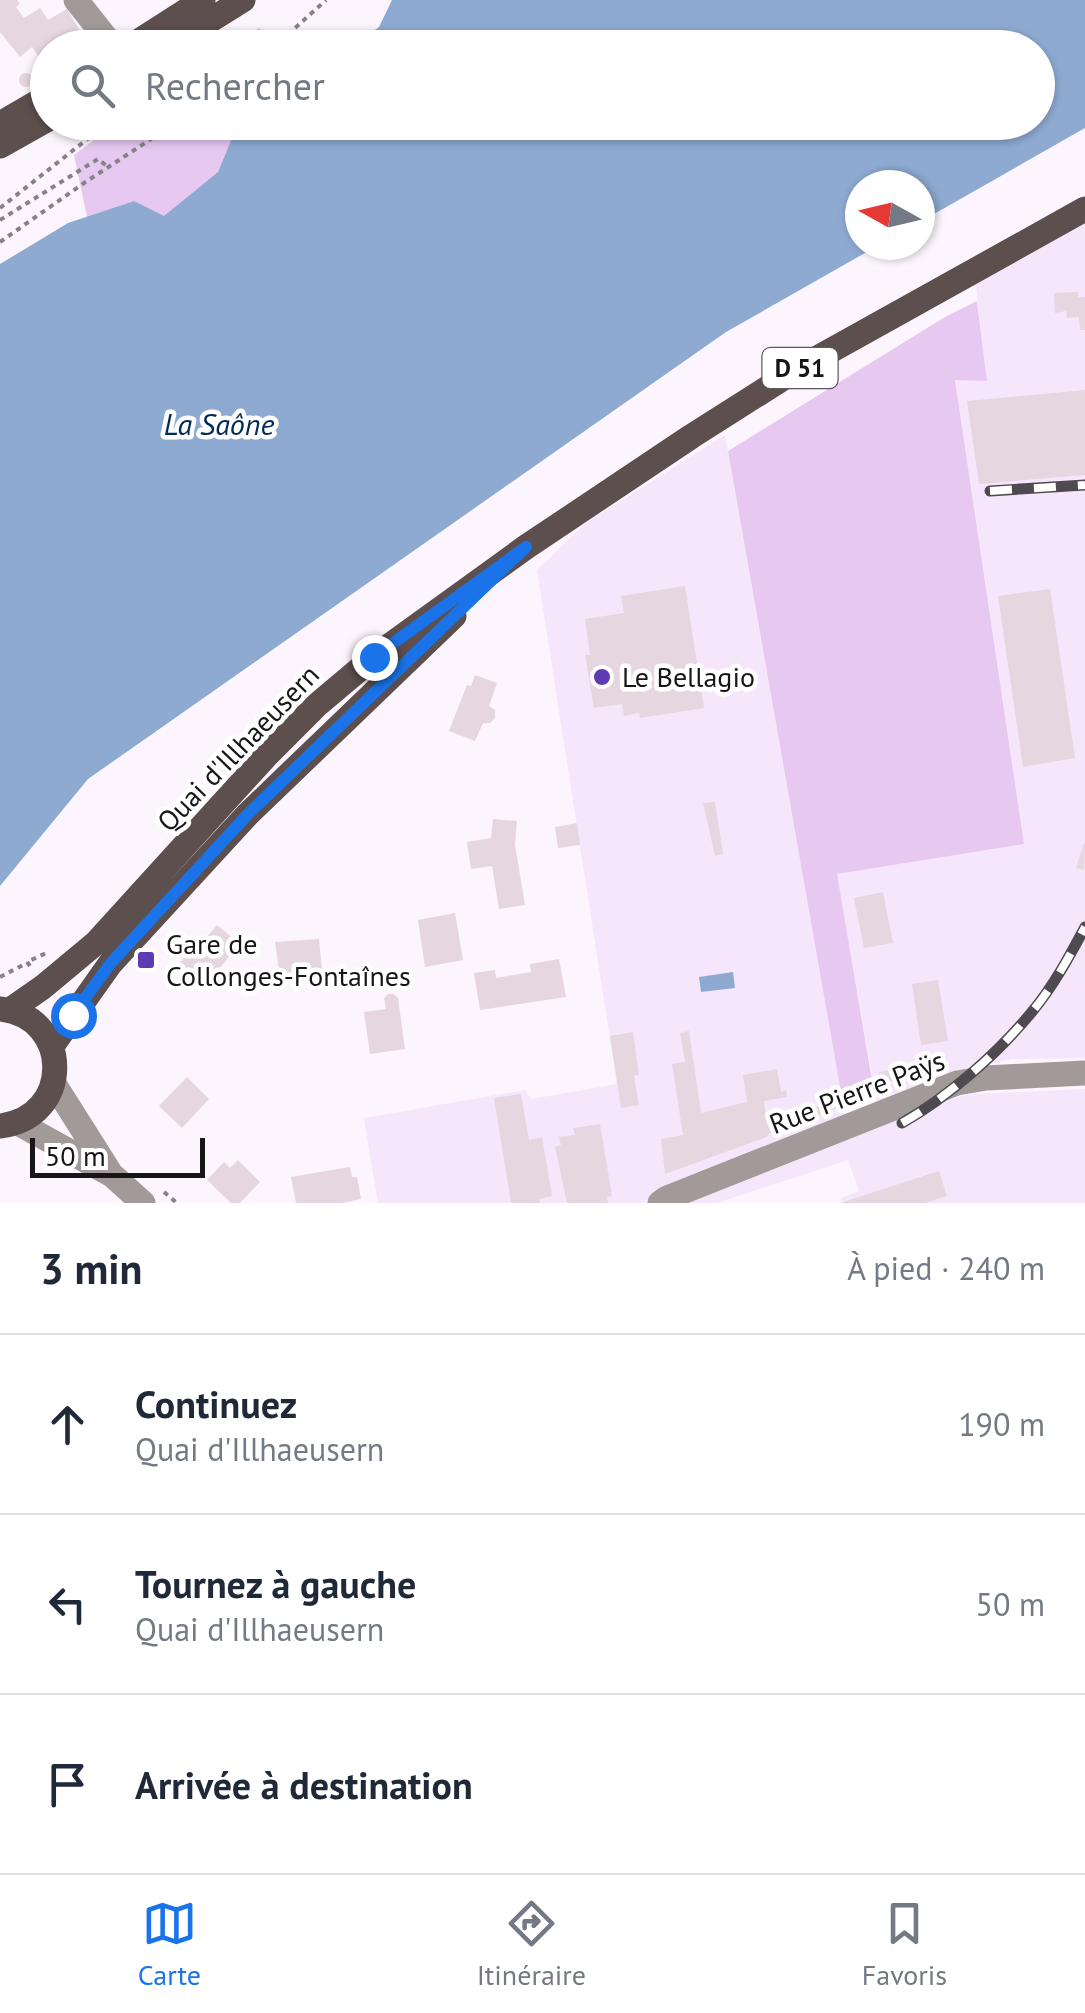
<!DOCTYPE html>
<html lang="fr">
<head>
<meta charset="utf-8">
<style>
	:root { --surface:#fff; --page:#f2f2f3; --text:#1f2937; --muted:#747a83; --line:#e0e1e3; --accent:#1a73e8 }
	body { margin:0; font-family:"PT Sans",sans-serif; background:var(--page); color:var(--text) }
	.compass { position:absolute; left:845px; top:170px; width:90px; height:90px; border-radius:50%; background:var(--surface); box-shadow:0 2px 8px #0004; rotate:278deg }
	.scale { position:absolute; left:30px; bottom:25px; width:175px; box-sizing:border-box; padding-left:10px; border:5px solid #181519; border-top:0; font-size:28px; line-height:35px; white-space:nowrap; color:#181519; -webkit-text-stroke:8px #fff; paint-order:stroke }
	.stop { position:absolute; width:30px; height:30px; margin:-22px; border:8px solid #1a73e8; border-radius:50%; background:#fff }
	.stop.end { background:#1a73e8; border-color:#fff; box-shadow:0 2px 10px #0008 }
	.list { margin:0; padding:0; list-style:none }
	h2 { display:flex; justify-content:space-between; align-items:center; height:130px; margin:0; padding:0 40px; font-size:42px }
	h2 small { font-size:32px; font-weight:400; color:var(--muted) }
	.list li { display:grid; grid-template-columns:65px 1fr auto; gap:30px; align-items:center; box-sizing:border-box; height:180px; padding:0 40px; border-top:2px solid var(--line) }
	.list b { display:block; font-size:38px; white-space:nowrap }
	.list p { margin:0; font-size:32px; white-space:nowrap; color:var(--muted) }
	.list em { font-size:32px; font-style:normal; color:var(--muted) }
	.icon { flex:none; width:55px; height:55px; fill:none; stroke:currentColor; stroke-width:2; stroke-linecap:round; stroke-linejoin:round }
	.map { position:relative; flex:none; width:1085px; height:1203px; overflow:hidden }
	.search { position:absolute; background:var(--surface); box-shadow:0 2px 8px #0004; left:30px; right:30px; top:30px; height:110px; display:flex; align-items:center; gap:25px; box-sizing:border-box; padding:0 35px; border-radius:55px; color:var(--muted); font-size:38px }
	.sheet { height:670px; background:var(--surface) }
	nav { display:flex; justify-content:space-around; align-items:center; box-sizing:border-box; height:140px; border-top:2px solid var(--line); background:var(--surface); font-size:28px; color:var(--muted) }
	nav a { display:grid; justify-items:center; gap:5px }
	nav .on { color:var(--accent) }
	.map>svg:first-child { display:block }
	.built { fill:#f6e6fb }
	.green { fill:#e7c8f0 }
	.water { fill:#8eaad1 }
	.building { fill:#e6d6df }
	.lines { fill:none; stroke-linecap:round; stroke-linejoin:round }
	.path { stroke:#878288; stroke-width:4; stroke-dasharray:5 5; stroke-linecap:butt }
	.minor { stroke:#a29a99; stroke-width:25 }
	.primary { stroke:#5c4f4d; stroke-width:25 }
	.rail-casing { stroke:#4e4a4f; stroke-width:11 }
	.rail { stroke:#fff; stroke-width:8; stroke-dasharray:22; stroke-linecap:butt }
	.route { stroke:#1a73e8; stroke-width:12 }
	.poi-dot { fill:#603ab2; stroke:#fff; stroke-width:4 }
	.labels { text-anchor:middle; stroke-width:9; stroke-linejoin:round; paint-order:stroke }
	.shield { fill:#fff; stroke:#5d5b5e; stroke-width:2.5 }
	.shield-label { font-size:25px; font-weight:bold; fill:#181519 }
	.poi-label { font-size:28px; fill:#181519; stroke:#fff; text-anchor:start }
	.street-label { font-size:28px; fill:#181519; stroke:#fff }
	.water-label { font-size:30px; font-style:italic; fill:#022a59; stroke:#fff }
</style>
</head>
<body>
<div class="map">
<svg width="1085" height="1203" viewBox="0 0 1085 1203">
	<rect width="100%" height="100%" fill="#fcf5fd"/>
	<path class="built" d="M 1085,216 L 1085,1058 L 1011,1059 L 956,1070 L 877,1102 L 836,874 L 1024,844 L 955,379 L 987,380 L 975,279 Z
		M 725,435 L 845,1115 L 669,1187 L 642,1203 L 378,1203 L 364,1118 L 525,1090 L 531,1099 L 617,1084 L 537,570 L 586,523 Z
		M 1085,1089 L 1085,1203 L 843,1203 L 841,1198 L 859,1191 L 848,1160 L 717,1203 L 681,1203 L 923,1105 L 972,1094 Z"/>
	<path class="green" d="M 259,28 L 279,47 L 227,47 Z
		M 117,123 L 230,123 L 234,133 L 218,172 L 164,217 L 134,201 L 87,217 L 74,155 Z
		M 977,301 L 987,381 L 955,380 L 1024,844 L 837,874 L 873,1086 L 842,1098 L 728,451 L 945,317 Z"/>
	<path class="water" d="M 392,0 L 1085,0 L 1085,128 L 920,222 L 920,185 L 860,185 L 860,245 L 879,245 L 726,332 L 88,779 L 0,886 L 0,264 L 68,223 L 134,201 L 164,216 L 218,172 L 234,133 L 230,123 L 1038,122 L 1038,48 L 352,47 L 379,27 Z
		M 733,972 L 735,988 L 701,992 L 699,977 Z"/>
	<path class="building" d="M 0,0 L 17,0 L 20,4 L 16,7 L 24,18 L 40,8 L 48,20 L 67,9 L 83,36 L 64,48 L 48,48 L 48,71 L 32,47 L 20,57 L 0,32 Z
		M19 80a7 7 0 1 1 14 0a7 7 0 1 1-14 0Z
		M 1078,292 L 1078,297 L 1085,297 L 1085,330 L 1080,330 L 1079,317 L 1067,318 L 1066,311 L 1055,313 L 1054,293 Z
		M 1085,390 L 1085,475 L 979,484 L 967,401 Z
		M 685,586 L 704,708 L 640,718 L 639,713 L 624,716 L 622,704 L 594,708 L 585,655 L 590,655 L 585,619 L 624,613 L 621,596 Z
		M 1050,589 L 1075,758 L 1023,767 L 998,596 Z
		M 475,675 L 497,683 L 489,706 L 495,710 L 495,718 L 490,723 L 483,723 L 475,741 L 449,731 L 467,685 L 471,686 Z
		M 715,802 L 723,854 L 715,856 L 703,803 Z
		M 493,819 L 517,821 L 515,845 L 525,905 L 499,909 L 492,866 L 471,869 L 467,842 L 491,838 Z
		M 577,823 L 580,845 L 558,848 L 555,827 Z
		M 1084,843 L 1085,843 L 1084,870 L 1076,868 Z
		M 883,892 L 893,943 L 864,948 L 854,898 Z
		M 455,913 L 463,960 L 425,967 L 418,920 Z
		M 217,925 L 240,944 L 208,982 L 205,979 L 200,986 L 177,966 L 202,937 L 204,940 Z
		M 319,939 L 322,970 L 280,976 L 275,942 Z
		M 559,959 L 566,997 L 480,1010 L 474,973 L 495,970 L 496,978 L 531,972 L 530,964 Z
		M 938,980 L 948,1041 L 921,1045 L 912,984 Z
		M 388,994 L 393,994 L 398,998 L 405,1049 L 370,1054 L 364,1012 L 386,1009 L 384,998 Z
		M 689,1031 L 701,1113 L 747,1102 L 743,1075 L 777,1069 L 781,1092 L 786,1090 L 787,1097 L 764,1101 L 767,1125 L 786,1117 L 790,1126 L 768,1134 L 767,1137 L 665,1174 L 661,1139 L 683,1135 L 672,1064 L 685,1062 L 680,1033 Z
		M 633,1032 L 639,1075 L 634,1076 L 639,1105 L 621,1108 L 610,1036 Z
		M 910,1063 L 914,1072 L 882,1085 L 878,1073 Z
		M 187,1077 L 209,1099 L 182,1128 L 159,1106 Z
		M 521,1094 L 529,1140 L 542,1137 L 552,1196 L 539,1199 L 540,1203 L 511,1203 L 494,1098 Z
		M 840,1096 L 842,1106 L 807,1119 L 805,1111 L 819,1106 L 817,1100 Z
		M 600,1124 L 612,1196 L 607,1197 L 608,1203 L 567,1203 L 555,1147 L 561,1145 L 559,1137 L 575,1135 L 573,1128 Z
		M 238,1160 L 260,1182 L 240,1203 L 231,1203 L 207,1180 L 224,1162 L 230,1168 Z
		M 350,1167 L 352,1177 L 357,1177 L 361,1199 L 342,1203 L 296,1203 L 291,1177 Z
		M 939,1171 L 947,1196 L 925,1203 L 840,1203 Z"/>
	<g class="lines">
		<path class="path" d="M 273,48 L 326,0
			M 0,208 L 109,122
			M 0,220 L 98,159 L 108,167
			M 0,242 L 84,183 L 177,122
			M 30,966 L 27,962 L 46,953
			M 0,977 L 27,963
			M 164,1192 L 177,1203"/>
		<path class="minor" d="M 76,0 L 114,48
			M 54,1084 L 109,1171
			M 18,1123 L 112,1175 L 143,1203
			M 660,1203 L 667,1198 L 957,1083 L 986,1078 L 1085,1073"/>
		<path class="primary" d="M 128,48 L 203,0
			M 166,48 L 243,0
			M 0,124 L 48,96
			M 0,146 L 48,119
			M 0,1009 C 73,1017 73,1118 0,1126
			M 10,1010 L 43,987 L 97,942 L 266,756 L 317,705 L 374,657 L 526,547 L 692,436 L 796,370 L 1085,209
			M 52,1046 L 110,964 L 248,814 L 454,616"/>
		<g class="rail-casing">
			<path id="rail" d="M 990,491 L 1085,485
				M 902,1123 C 948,1097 997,1054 1031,1013 C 1053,987 1069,957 1085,927"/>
		</g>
		<use href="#rail" class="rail"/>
	</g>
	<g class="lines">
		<path class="route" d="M 73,1015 L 110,964 L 248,814 L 526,547 L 374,657"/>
	</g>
	<g class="poi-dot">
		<circle cx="602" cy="677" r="10"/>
		<rect x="136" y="950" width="20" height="20" rx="5"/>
	</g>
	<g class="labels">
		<rect class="shield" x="762.5" y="348" width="75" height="40" rx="8"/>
		<g class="shield-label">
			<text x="800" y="377">D 51</text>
		</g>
		<g class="poi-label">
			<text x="622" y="687">Le Bellagio</text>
			<text x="166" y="954">Gare de<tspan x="166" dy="32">Collonges-Fontaînes</tspan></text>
		</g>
		<g class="street-label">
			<text transform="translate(238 748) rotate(-46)" y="10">Quai d'Illhaeusern</text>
			<text transform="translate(857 1092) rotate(-21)" y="10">Rue Pierre Paÿs</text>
		</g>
		<g class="water-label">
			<text x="219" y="435">La Saône</text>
		</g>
	</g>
</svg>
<svg class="compass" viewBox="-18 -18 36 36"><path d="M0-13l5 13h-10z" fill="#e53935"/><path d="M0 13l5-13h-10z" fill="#747a83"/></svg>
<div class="scale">50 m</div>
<div class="stop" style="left:73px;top:1015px"></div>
<div class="stop end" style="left:374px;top:657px"></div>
<div class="search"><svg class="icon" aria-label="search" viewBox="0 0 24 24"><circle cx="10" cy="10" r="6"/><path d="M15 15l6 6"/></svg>Rechercher</div>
</div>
<section class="sheet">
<h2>3 min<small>À pied · 240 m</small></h2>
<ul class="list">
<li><svg class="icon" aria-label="ahead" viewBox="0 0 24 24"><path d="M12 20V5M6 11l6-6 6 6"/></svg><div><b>Continuez</b><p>Quai d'Illhaeusern</p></div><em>190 m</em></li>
<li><svg class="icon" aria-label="left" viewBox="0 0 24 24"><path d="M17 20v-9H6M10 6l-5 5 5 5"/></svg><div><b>Tournez à gauche</b><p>Quai d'Illhaeusern</p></div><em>50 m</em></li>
<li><svg class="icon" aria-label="arrive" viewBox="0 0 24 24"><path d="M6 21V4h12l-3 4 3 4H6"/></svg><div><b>Arrivée à destination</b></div></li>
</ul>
</section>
<nav>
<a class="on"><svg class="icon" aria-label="map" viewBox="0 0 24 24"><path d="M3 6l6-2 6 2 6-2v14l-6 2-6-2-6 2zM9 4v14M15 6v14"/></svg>Carte</a>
<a><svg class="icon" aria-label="directions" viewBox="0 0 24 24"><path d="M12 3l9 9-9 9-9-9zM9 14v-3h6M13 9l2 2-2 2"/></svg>Itinéraire</a>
<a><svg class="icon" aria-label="saved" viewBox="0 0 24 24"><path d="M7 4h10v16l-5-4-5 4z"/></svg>Favoris</a>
</nav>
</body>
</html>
